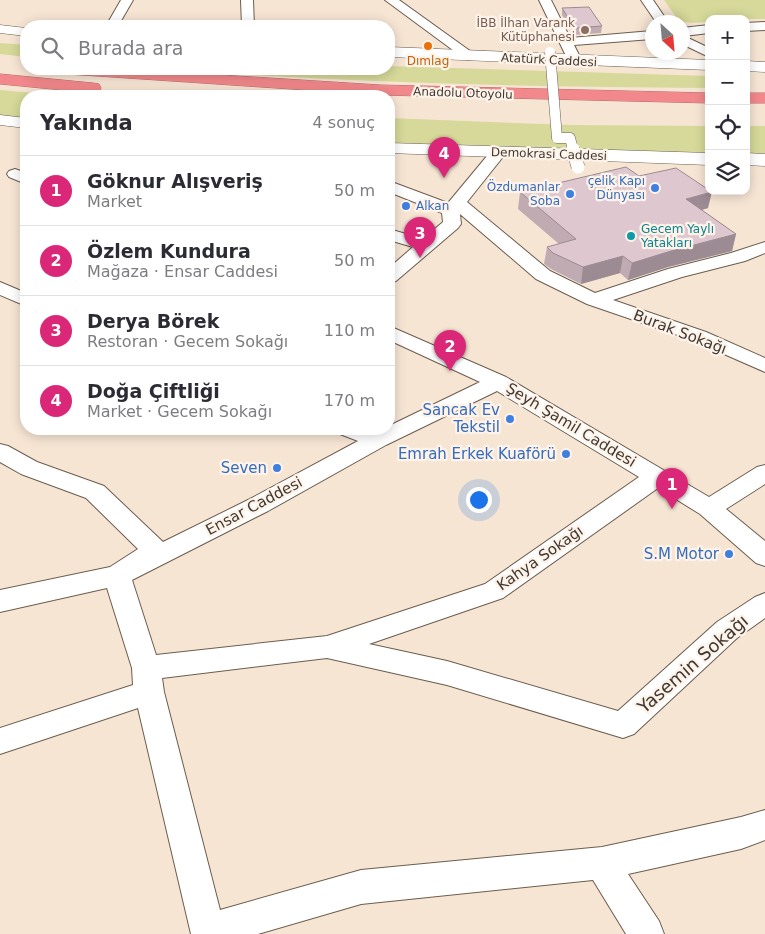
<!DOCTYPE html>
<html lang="tr">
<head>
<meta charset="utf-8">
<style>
	:root { --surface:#fff; --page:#f2f2f3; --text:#2b2b33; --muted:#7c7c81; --line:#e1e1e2; --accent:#db2777 }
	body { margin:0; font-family:"DejaVu Sans",sans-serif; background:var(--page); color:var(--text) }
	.controls { position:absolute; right:15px; top:15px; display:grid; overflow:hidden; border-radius:10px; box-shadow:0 2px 12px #0003 }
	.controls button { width:45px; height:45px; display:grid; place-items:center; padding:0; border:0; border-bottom:1px solid var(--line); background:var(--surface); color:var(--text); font:25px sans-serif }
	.compass { position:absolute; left:645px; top:15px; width:45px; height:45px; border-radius:50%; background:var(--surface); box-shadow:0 2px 12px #0003; rotate:154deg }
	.you { position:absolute; left:478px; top:499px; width:18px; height:18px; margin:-12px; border:4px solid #fff; border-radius:50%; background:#1a73e8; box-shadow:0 0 0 8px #1a73e833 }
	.badge { display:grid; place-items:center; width:32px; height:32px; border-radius:50%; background:var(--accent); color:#fff; font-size:16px; font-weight:700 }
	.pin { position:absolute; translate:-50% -41px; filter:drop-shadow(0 1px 2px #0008) }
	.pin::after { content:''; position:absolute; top:26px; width:18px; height:15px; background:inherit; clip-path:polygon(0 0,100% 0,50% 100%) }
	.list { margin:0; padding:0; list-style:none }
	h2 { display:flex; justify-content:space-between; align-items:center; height:65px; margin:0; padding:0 20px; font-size:21px }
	h2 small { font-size:16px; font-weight:400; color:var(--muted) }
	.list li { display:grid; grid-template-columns:32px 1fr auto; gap:15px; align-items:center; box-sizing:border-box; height:70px; padding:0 20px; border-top:1px solid var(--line) }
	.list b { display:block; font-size:19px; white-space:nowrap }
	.list p { margin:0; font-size:16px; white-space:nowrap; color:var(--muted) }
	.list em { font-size:16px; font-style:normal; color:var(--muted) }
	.icon { flex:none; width:28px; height:28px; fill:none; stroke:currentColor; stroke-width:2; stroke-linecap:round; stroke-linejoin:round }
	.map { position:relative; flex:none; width:765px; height:934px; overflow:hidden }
	.search { position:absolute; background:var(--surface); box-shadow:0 2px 12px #0003; left:20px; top:20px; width:375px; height:55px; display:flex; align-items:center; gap:12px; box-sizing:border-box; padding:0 18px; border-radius:20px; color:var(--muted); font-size:19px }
	.panel { position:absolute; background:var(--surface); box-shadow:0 2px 12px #0003; left:20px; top:90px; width:375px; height:345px; border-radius:20px }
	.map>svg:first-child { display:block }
	.green { fill:#d6d999 }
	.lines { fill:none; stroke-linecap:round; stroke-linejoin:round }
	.minor-casing { stroke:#6c5d4e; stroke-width:2 }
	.tertiary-casing { stroke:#6c5d4e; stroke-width:1 }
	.motorway-casing { stroke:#b46c6c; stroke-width:1 }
	.minor { fill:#fff; fill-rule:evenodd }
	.tertiary { fill:#fff; fill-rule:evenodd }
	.motorway { fill:#f2888b; fill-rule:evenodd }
	.pedestrian-bridge-far1-casing { stroke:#6c5d4e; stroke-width:11; stroke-linecap:butt }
	.pedestrian-bridge-casing { stroke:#6c5d4e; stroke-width:14; stroke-linecap:butt }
	.pedestrian-bridge-far1 { stroke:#fff; stroke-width:10 }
	.pedestrian-bridge { stroke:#fff; stroke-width:13 }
	.wall { fill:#c0abb3 }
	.shaded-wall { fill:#9c8b92 }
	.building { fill:#dfc7d0; stroke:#9c8b92 }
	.education-dot { fill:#8d6e63; stroke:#fef3e9; stroke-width:2 }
	.food-dot { fill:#e8710a; stroke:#fef3e9; stroke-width:2 }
	.shop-dot { fill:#3f7fe0; stroke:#fef3e9; stroke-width:2 }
	.culture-dot { fill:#0f9aa8; stroke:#fef3e9; stroke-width:2 }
	.labels { text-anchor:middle; stroke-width:4.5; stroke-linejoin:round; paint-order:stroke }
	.far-education-label { font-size:12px; fill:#785e54; stroke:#fef3e9; text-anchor:end }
	.far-street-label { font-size:12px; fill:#403933; stroke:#fef3e9 }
	.far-food-label { font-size:12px; fill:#c56008; stroke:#fef3e9 }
	.far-shop-label { font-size:12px; fill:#366cbe; stroke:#fef3e9; text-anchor:end }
	.far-culture-label { font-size:12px; fill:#0d838f; stroke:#fef3e9; text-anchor:start }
	.street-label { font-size:15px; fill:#403933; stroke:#fef3e9 }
	.shop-label { font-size:15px; fill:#366cbe; stroke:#fef3e9; text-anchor:end }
	.near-street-label { font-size:18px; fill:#403933; stroke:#fef3e9 }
</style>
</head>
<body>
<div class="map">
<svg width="765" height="934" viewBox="0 0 765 934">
	<rect width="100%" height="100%" fill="#f7e5d4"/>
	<path class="green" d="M 664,0 L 765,0 L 765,19 L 709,19 L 709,22 L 693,23 L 679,21 Z
		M 0,43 L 26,45 L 26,57 L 0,54 Z
		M 389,66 L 709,76 L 709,88 C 528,87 347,83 167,69 L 389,69 Z
		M 0,90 L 71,96 L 26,96 L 26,118 L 2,116 L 0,116 Z
		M 389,118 L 569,125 L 709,126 L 709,153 L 389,143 Z
		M 746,126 L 765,126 L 765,153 L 746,154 Z"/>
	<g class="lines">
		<g class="minor-casing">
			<path id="minor" d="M 121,0 L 133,0 L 118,26 L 106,26 Z
				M 241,0 L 253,0 L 254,26 L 242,26 Z
				M 385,0 L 399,0 L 477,56 L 470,60 L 465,59 Z
				M 539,0 L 551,0 L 570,38 L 652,31 L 652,39 L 574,45 L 579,55 L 577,58 L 567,58 Z
				M 641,0 L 653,0 L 668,22 L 656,22 Z
				M 765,22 L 765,30 L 746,31 L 746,23 Z
				M 709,25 L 709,33 L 684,36 L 709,48 L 709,57 L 682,44 L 682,28 Z
				M 498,148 L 504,150 L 506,153 L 467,202 L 550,271 L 595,293 L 668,269 L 731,253 L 765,242 L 765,253 L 745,261 L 682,277 L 613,300 L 706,332 L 765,358 L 765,372 L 692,340 L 587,304 L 536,279 L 460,214 L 461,224 L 458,228 L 396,281 L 389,283 L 389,268 L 413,247 L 389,240 L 389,229 L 423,239 L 443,222 L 442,213 L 389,192 L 389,181 L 448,203 L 492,150 Z
				M 15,169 L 26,173 L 26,184 L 9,177 L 7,174 L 9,171 Z
				M 0,282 L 26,293 L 26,306 L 0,295 Z
				M 389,326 L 506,377 L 709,497 L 757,467 L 765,465 L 765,484 L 726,509 L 765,541 L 765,566 L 756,563 L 700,514 L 658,488 L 503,598 L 369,644 L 447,661 L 618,711 L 717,622 L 755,597 L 765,593 L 765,618 L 737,638 L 634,734 L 623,738 L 447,685 L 327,658 L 162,678 L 164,692 L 220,910 L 361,870 L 602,847 L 741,817 L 765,810 L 765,840 L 741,849 L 628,874 L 659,921 L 664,934 L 626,934 L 593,880 L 361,904 L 258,934 L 191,934 L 138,708 L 0,754 L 0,728 L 133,685 L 132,668 L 107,588 L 0,612 L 0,590 L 110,567 L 138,549 L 86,498 L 21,474 L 0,462 L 0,444 L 8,446 L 37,462 L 104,486 L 163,542 L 250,499 L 358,441 L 340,434 L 337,429 L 370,429 L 377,431 L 389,429 L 389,426 L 480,382 L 389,340 ZM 497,391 L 639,477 L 485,584 L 327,636 L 156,655 L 132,580 L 268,511 L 386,445 Z"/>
		</g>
		<g class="tertiary-casing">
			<path id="tertiary" d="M 0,25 L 26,28 L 26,36 L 0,33 Z
				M 389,47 L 709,60 L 709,70 L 389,57 Z
				M 746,61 L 765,62 L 765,72 L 746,71 Z
				M 0,115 L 26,118 L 26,128 L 0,125 Z
				M 389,143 L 709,153 L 709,165 L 389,153 Z
				M 746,153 L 765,154 L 765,166 L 746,165 Z"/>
		</g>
		<g class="motorway-casing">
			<path id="motorway" d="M 59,69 L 127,69 L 380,85 L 709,93 L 709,103 L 380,95 L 67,74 L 61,72 Z
				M 0,74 L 93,83 L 99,84 L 101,88 L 99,92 L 93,93 L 0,84 Z
				M 746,93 L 765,93 L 765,103 L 746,103 Z"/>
		</g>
		<use href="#minor" class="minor"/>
		<use href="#tertiary" class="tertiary"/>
		<use href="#motorway" class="motorway"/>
		<g class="pedestrian-bridge-far1-casing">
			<path id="pedestrian-bridge-far1" d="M 550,52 L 557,138 L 570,138 L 573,150"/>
		</g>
		<g class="pedestrian-bridge-casing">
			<path id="pedestrian-bridge" d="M 573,149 L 578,167"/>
		</g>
		<use href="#pedestrian-bridge-far1" class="pedestrian-bridge-far1"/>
		<use href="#pedestrian-bridge" class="pedestrian-bridge"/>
	</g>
	<path class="wall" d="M 562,8 L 602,26 L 601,33 L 574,35 L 562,15 Z
		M 639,176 L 708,208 L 702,210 L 736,234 L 732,251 L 668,267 L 628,280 L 620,273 L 581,284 L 551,269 L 544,264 L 547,247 L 559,244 L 518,209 L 520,192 Z"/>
	<path class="shaded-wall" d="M 712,192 L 708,208 L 683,215 L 686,199 Z
		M 736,234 L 732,251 L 668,267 L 628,280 L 632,263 L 671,251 Z
		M 623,256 L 620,273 L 581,284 L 583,267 Z"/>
	<path class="building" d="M 589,7 L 602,26 L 575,28 L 562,8 Z
		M 626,167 L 639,176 L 676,168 L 709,190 L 709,191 L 712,192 L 686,199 L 736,234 L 671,251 L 632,263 L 623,256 L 583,267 L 553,253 L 547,247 L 576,239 L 520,192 Z"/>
	<circle class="education-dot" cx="585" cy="30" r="5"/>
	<circle class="food-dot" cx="428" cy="46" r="5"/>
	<g class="shop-dot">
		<circle cx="655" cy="188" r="5"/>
		<circle cx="570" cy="194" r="5"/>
		<circle cx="406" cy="206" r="5"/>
		<circle cx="510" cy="419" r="5"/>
		<circle cx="566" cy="454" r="5"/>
		<circle cx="277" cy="468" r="5"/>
		<circle cx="729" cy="554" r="5"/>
	</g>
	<circle class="culture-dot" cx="631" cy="236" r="5"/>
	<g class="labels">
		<g class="far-education-label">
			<text x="575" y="27">İBB İlhan Varank<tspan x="575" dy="14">Kütüphanesi</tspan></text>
		</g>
		<g class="far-street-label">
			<text transform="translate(549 60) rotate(3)" y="4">Atatürk Caddesi</text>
			<text transform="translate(463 93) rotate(2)" y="4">Anadolu Otoyolu</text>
			<text transform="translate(549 154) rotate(2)" y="4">Demokrasi Caddesi</text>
		</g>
		<g class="far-food-label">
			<text x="428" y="65">Dımlag</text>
		</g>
		<g class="far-shop-label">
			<text x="645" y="185">çelik Kapı<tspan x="645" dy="14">Dünyası</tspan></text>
			<text x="560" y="191">Özdumanlar<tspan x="560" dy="14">Soba</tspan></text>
			<text x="416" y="210" text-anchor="start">Alkan</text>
		</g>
		<g class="far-culture-label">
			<text x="641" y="233">Gecem Yaylı<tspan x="641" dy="14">Yatakları</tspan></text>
		</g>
		<g class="street-label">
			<text transform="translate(680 332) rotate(21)" y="5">Burak Sokağı</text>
			<text transform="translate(571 425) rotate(31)" y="5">Şeyh Şamil Caddesi</text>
			<text transform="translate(254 506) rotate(-28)" y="5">Ensar Caddesi</text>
			<text transform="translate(540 558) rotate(-35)" y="5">Kahya Sokağı</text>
		</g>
		<g class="shop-label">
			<text x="500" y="415">Sancak Ev<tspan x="500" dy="17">Tekstil</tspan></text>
			<text x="556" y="459">Emrah Erkek Kuaförü</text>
			<text x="267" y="473">Seven</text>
			<text x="719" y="559">S.M Motor</text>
		</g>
		<g class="near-street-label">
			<text transform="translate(693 664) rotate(-41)" y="6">Yasemin Sokağı</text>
		</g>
	</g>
</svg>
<div class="controls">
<button>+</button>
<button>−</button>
<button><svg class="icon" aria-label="locate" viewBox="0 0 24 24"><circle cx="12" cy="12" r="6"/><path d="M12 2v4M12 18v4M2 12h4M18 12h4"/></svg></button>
<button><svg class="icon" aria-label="layers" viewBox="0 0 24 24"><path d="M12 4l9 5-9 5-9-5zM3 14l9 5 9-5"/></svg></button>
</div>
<svg class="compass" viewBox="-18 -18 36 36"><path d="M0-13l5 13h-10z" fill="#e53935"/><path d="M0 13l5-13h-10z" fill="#7c7c81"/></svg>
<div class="you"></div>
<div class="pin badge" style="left:672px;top:509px">1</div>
<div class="pin badge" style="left:450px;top:371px">2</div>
<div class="pin badge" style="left:420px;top:258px">3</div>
<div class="pin badge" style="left:444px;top:178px">4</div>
<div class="search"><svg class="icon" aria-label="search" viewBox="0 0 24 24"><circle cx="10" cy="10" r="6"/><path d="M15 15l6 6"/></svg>Burada ara</div>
<section class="panel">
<h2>Yakında<small>4 sonuç</small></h2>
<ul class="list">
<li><span class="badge">1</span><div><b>Göknur Alışveriş</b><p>Market</p></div><em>50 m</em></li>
<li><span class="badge">2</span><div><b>Özlem Kundura</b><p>Mağaza · Ensar Caddesi</p></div><em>50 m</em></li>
<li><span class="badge">3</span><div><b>Derya Börek</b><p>Restoran · Gecem Sokağı</p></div><em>110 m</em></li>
<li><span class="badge">4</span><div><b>Doğa Çiftliği</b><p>Market · Gecem Sokağı</p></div><em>170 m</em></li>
</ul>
</section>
</div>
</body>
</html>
